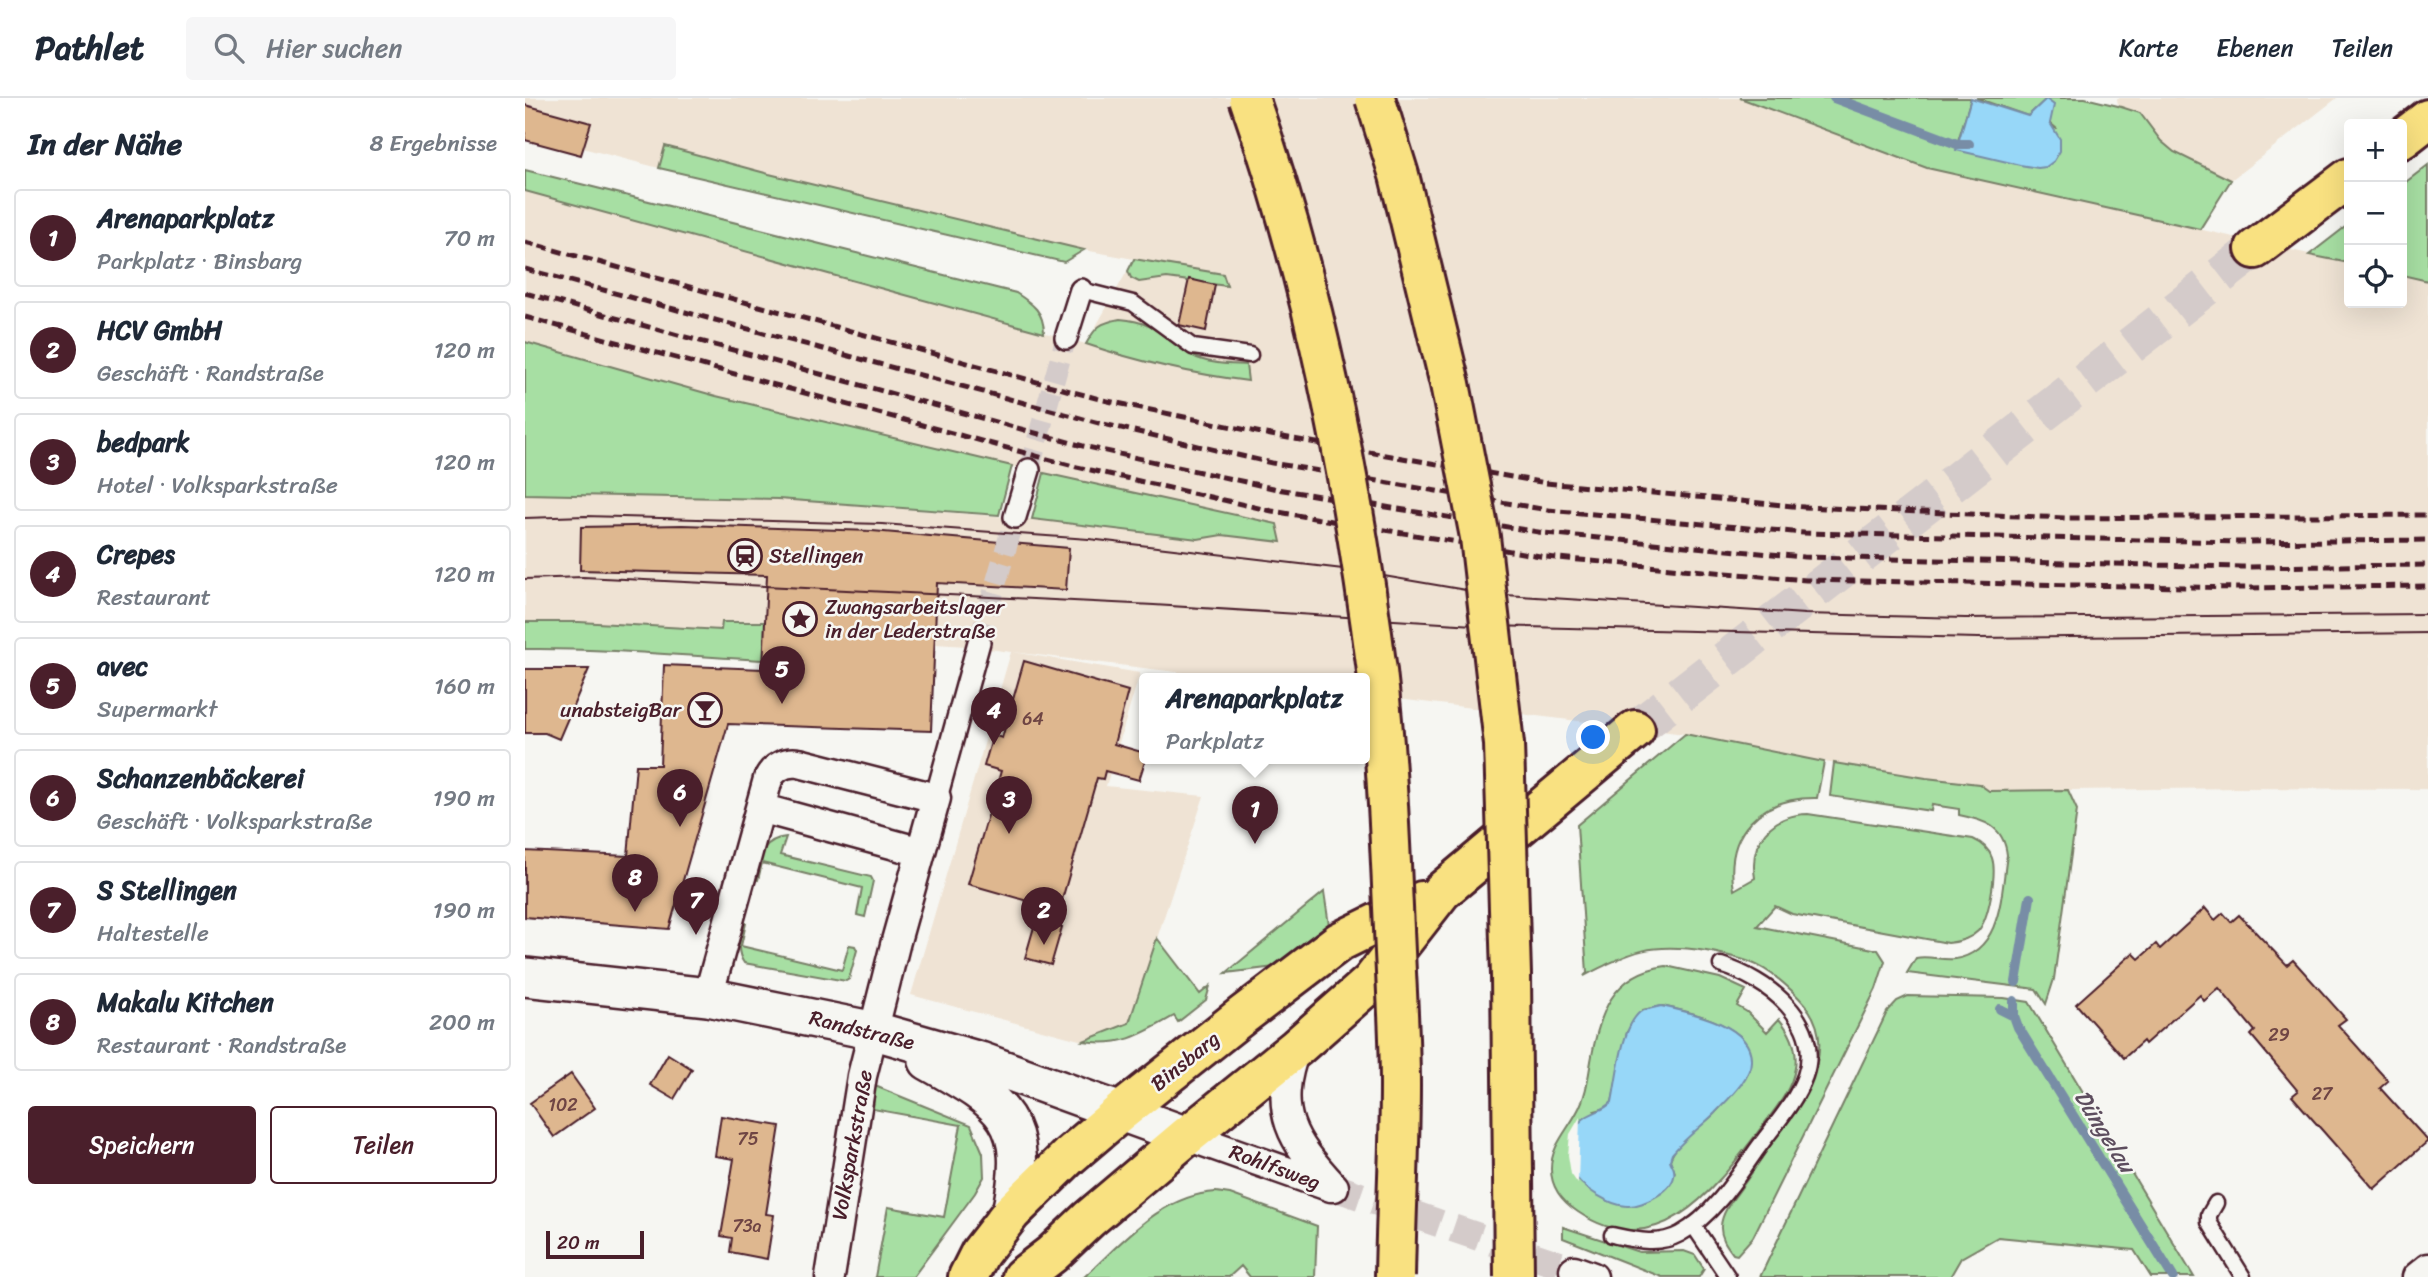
<!DOCTYPE html>
<html lang="de">
<head>
<meta charset="utf-8">
<style>
	:root { --surface:#fff; --page:#f6f6f7; --text:#1f2937; --muted:#747a83; --line:#e0e1e3; --accent:#4a1f2b }
	body { margin:0; font-family:Sriracha,sans-serif; background:var(--page); color:var(--text) }
	.controls { position:absolute; right:21px; top:21px; display:grid; overflow:hidden; border-radius:7px; box-shadow:0 7px 28px #0002 }
	.controls button { width:63px; height:63px; display:grid; place-items:center; padding:0; border:0; border-bottom:2px solid var(--line); background:var(--surface); color:var(--text); font:35px sans-serif }
	.scale { position:absolute; left:21px; bottom:18px; width:98px; box-sizing:border-box; padding-left:7px; border:4px solid #4a1f2b; border-top:0; font-size:19px; line-height:24px; white-space:nowrap; color:#4a1f2b; -webkit-text-stroke:5px #f6f6f2; paint-order:stroke }
	.you { position:absolute; left:1069px; top:640px; width:24px; height:24px; margin:-18px; border:5px solid #fff; border-radius:50%; background:#1a73e8; box-shadow:0 0 0 10px #1a73e833 }
	.badge { display:grid; place-items:center; width:46px; height:46px; border-radius:50%; background:var(--accent); color:#fff; font-size:23px; font-weight:700 }
	.pin { position:absolute; translate:-50% -58px; filter:drop-shadow(0 2px 4px #0008) }
	.pin::after { content:''; position:absolute; top:37px; width:24px; height:21px; background:inherit; clip-path:polygon(0 0,100% 0,50% 100%) }
	.popup { position:absolute; left:614px; top:575px; width:231px; height:91px; box-sizing:border-box; display:grid; place-content:center; border-radius:7px; background:var(--surface); filter:drop-shadow(0 2px 5px #0005); font-size:23px; white-space:nowrap; color:var(--muted) }
	.popup b { font-size:26px; color:var(--text) }
	.popup::after { content:''; position:absolute; left:50%; top:100%; margin-left:-14px; border:14px solid transparent; border-top-color:var(--surface) }
	.list { margin:0; padding:0; list-style:none }
	h2 { display:flex; justify-content:space-between; align-items:center; height:91px; margin:0; padding:0 28px; font-size:30px }
	h2 small { font-size:23px; font-weight:400; color:var(--muted) }
	.list li { display:grid; grid-template-columns:46px 1fr auto; gap:21px; align-items:center; box-sizing:border-box; height:98px; margin:0 14px 14px; padding:0 14px; border:2px solid var(--line); border-radius:7px }
	.list b { display:block; font-size:26px; white-space:nowrap }
	.list p { margin:0; font-size:23px; white-space:nowrap; color:var(--muted) }
	.list em { font-size:23px; font-style:normal; color:var(--muted) }
	.actions { display:flex; gap:14px; padding:21px 28px }
	.actions a { flex:1; padding:16px 0; border:2px solid var(--accent); border-radius:7px; text-align:center; font-size:24px; color:var(--accent) }
	.actions .main { background:var(--accent); color:#fff }
	.icon { flex:none; width:38px; height:38px; fill:none; stroke:currentColor; stroke-width:2; stroke-linecap:round; stroke-linejoin:round }
	.map { position:relative; flex:none; width:1903px; height:1179px; overflow:hidden }
	header { display:flex; align-items:center; gap:42px; box-sizing:border-box; height:98px; padding:0 35px; background:var(--surface); border-bottom:2px solid var(--line) }
	header strong { font-size:33px }
	nav { display:flex; gap:38px; margin-inline-start:auto; font-size:24px }
	.search { width:490px; height:63px; background:var(--page); display:flex; align-items:center; gap:18px; box-sizing:border-box; padding:0 24px; border-radius:7px; color:var(--muted); font-size:26px }
	main { display:flex }
	aside { flex:1; background:var(--surface) }
	.map>svg:first-child { display:block }
	.built { fill:#efe3d4 }
	.green { fill:#a7dfa3; stroke:#787f67; stroke-width:2; fill-rule:evenodd }
	.water { fill:#97d7f8; stroke:#788da6; stroke-width:2 }
	.pier { fill:#f6f6f2 }
	.lines { fill:none; stroke-linecap:round; stroke-linejoin:round }
	.stream { stroke:#788da6; stroke-width:10 }
	.building { fill:#deb78f; stroke:#4a1f2b; stroke-width:2 }
	.pedestrian-tunnel { stroke:#d4cbca; stroke-width:21; stroke-dasharray:21 10; stroke-linecap:butt }
	.minor-tunnel { stroke:#d4cbca; stroke-width:28; stroke-dasharray:28 14; stroke-linecap:butt }
	.primary-tunnel { stroke:#d4cbca; stroke-width:38; stroke-dasharray:38 19; stroke-linecap:butt }
	.service-casing { stroke:#4a1f2b; stroke-width:19 }
	.pedestrian-casing { stroke:#4a1f2b; stroke-width:26 }
	.minor-casing { stroke:#4a1f2b; stroke-width:33 }
	.tertiary-casing { stroke:#4a1f2b; stroke-width:42 }
	.primary-casing { stroke:#4a1f2b; stroke-width:44 }
	.service { stroke:#f6f6f2; stroke-width:14 }
	.pedestrian { stroke:#f6f6f2; stroke-width:21 }
	.minor { stroke:#f6f6f2; stroke-width:28 }
	.tertiary { stroke:#f6f6f2; stroke-width:37 }
	.primary { stroke:#f9e181; stroke-width:38 }
	.tram { stroke:#4a1f2b; stroke-width:2 }
	.rail { stroke:#4a1f2b; stroke-width:5; stroke-dasharray:10 5; stroke-linecap:butt }
	.motorway-bridge-casing { stroke:#4a1f2b; stroke-width:44; stroke-linecap:butt }
	.motorway-bridge { stroke:#f9e181; stroke-width:38 }
	.labels { text-anchor:middle; stroke-width:5; stroke-linejoin:round; paint-order:stroke }
	.number-label { font-size:18px; fill:#6f4544 }
	.poi-label { font-size:21px; fill:#4a1f2b; stroke:#f6f6f2; text-anchor:start }
	.street-label { font-size:21px; fill:#4a1f2b; stroke:#f6f6f2 }
	.water-label { font-size:23px; font-style:italic; fill:#5d4d5e; stroke:#f6f6f2 }
</style>
</head>
<body>
<header>
<strong>Pathlet</strong>
<div class="search"><svg class="icon" aria-label="search" viewBox="0 0 24 24"><circle cx="10" cy="10" r="6"/><path d="M15 15l6 6"/></svg>Hier suchen</div>
<nav><a>Karte</a><a>Ebenen</a><a>Teilen</a></nav>
</header>
<main>
<aside>
<h2>In der Nähe<small>8 Ergebnisse</small></h2>
<ul class="list">
<li><span class="badge">1</span><div><b>Arenaparkplatz</b><p>Parkplatz · Binsbarg</p></div><em>70 m</em></li>
<li><span class="badge">2</span><div><b>HCV GmbH</b><p>Geschäft · Randstraße</p></div><em>120 m</em></li>
<li><span class="badge">3</span><div><b>bedpark</b><p>Hotel · Volksparkstraße</p></div><em>120 m</em></li>
<li><span class="badge">4</span><div><b>Crepes</b><p>Restaurant</p></div><em>120 m</em></li>
<li><span class="badge">5</span><div><b>avec</b><p>Supermarkt</p></div><em>160 m</em></li>
<li><span class="badge">6</span><div><b>Schanzenbäckerei</b><p>Geschäft · Volksparkstraße</p></div><em>190 m</em></li>
<li><span class="badge">7</span><div><b>S Stellingen</b><p>Haltestelle</p></div><em>190 m</em></li>
<li><span class="badge">8</span><div><b>Makalu Kitchen</b><p>Restaurant · Randstraße</p></div><em>200 m</em></li>
</ul>
<div class="actions"><a class="main">Speichern</a><a>Teilen</a></div>
</aside>
<div class="map">
<svg width="1903" height="1179" viewBox="0 0 1903 1179">
	<rect width="100%" height="100%" fill="#f6f6f2"/>
	<filter id="ink" filterUnits="userSpaceOnUse"><feTurbulence type="fractalNoise" baseFrequency=".0143" numOctaves="2"/><feDisplacementMap in="SourceGraphic" scale="14" xChannelSelector="R" yChannelSelector="G"/><feConvolveMatrix kernelMatrix="1 2 1 2 8 2 1 2 1" color-interpolation-filters="sRGB"/></filter>
	<g filter="url(#ink)">
		<path class="built" d="M 0,0 L 1215,0 L 1402,70 L 1824,165 L 1824,205 L 1877,205 L 1877,177 L 1903,183 L 1903,691 L 1718,690 L 1464,693 L 1454,686 L 1401,680 L 1299,664 L 1160,636 L 840,597 L 840,580 L 700,580 L 488,554 L 615,575 L 581,688 L 679,698 L 604,925 L 558,943 L 386,897 L 486,554 L 442,548 L 54,524 L 0,524 L 0,396 L 253,401 L 506,421 L 519,376 L 191,298 L 0,244 L 0,93 L 561,246 L 609,161 L 559,152 L 244,76 L 141,48 L 134,70 L 0,35 Z
			M 1592,0 L 1812,0 L 1706,82 L 1649,54 L 1636,43 L 1615,15 L 1593,8 Z"/>
		<path class="green" d="M 1215,0 L 1446,0 L 1432,46 L 1531,30 L 1525,25 L 1521,1 L 1503,18 L 1451,0 L 1560,0 L 1593,8 L 1615,15 L 1636,43 L 1649,54 L 1706,82 L 1675,131 L 1402,70 Z
			M 140,48 L 244,76 L 559,152 L 539,164 L 134,70 Z
			M 1903,67 L 1903,183 L 1877,177 L 1877,87 Z
			M 0,72 L 491,195 C 508,206 519,214 519,235 L 0,93 Z
			M 1824,126 L 1824,165 L 1784,157 Z
			M 609,161 L 698,176 L 702,188 L 642,180 L 614,184 L 606,180 L 603,173 Z
			M 595,221 C 637,224 639,245 672,260 C 687,266 705,266 721,267 L 723,283 C 668,276 614,264 561,246 C 571,228 575,225 595,221 Z
			M 0,244 L 191,298 L 487,368 L 474,417 L 253,401 L 0,396 Z
			M 519,375 L 752,426 L 756,444 L 697,437 L 673,441 L 507,421 Z
			M 0,524 L 54,524 L 196,532 L 197,524 L 240,524 L 239,562 C 159,558 80,550 0,551 Z
			M 1160,636 L 1299,664 L 1292,700 C 1235,699 1199,735 1209,792 L 1230,780 C 1224,743 1246,717 1283,716 L 1448,741 C 1457,745 1464,751 1467,760 C 1472,775 1464,821 1453,833 C 1445,841 1433,844 1423,845 L 1267,816 L 1250,808 L 1232,828 L 1353,852 L 1360,863 L 1351,891 L 1228,1139 L 1212,1157 L 1208,1156 C 1202,1148 1195,1139 1196,1128 C 1197,1112 1210,1099 1219,1086 C 1231,1069 1243,1051 1255,1033 C 1283,992 1317,944 1274,900 C 1242,867 1225,861 1181,853 C 1125,844 1108,853 1059,878 L 1062,875 L 1052,727 Z
			M 1309,665 L 1401,680 L 1454,686 L 1464,693 L 1543,692 L 1552,712 L 1529,881 L 1521,906 L 1511,891 L 1382,875 L 1391,860 C 1404,857 1417,863 1430,861 C 1478,853 1476,794 1482,757 C 1479,728 1459,722 1434,717 L 1434,711 L 1407,707 L 1406,713 L 1305,698 Z
			M 261,739 L 255,757 L 346,779 L 348,783 L 340,819 L 332,817 L 337,790 L 237,765 L 233,782 L 229,781 C 234,761 236,741 261,739 Z
			M 799,794 L 804,827 L 750,869 L 701,875 Z
			M 219,824 L 221,825 L 216,848 L 317,872 L 324,847 L 330,848 L 332,852 L 324,881 L 321,883 L 219,865 C 210,852 215,840 219,824 Z
			M 632,840 L 675,896 L 685,888 L 681,902 L 653,924 L 649,918 C 616,937 597,949 558,943 L 604,925 Z
			M 1141,868 L 1195,880 L 1221,892 L 1212,908 L 1222,914 L 1242,934 L 1254,921 C 1266,935 1273,951 1270,970 C 1266,996 1245,1017 1230,1038 C 1187,1094 1131,1167 1053,1114 C 1038,1104 1026,1090 1026,1071 C 1026,1048 1042,1033 1052,1014 C 1061,998 1063,981 1066,963 C 1074,916 1087,875 1141,868 ZM 1137,908 C 1165,914 1192,920 1215,938 L 1221,977 C 1211,991 1200,1005 1188,1017 C 1173,1031 1152,1042 1145,1062 L 1149,1072 L 1070,1013 L 1081,1010 L 1087,1004 L 1102,934 L 1118,912 Z
			M 1383,898 L 1479,900 L 1504,904 L 1669,1179 L 1626,1179 L 1609,1152 L 1473,1139 L 1436,1160 L 1425,1179 L 1235,1179 L 1362,914 L 1372,903 Z
			M 350,988 L 446,1027 L 458,1055 L 459,1079 L 450,1095 L 388,1179 L 350,1179 L 363,1109 L 419,1119 L 436,1027 L 348,1011 Z
			M 691,1094 L 705,1096 L 792,1128 L 790,1179 L 725,1179 L 716,1168 L 704,1179 L 559,1179 C 598,1144 636,1097 691,1094 Z
			M 1038,1129 L 1114,1154 L 1159,1153 L 1170,1157 L 1179,1171 L 1174,1179 L 1137,1179 L 1038,1140 Z"/>
		<path class="water" d="M 1446,0 L 1503,18 L 1521,1 L 1529,7 L 1525,25 L 1535,41 L 1535,53 L 1529,63 L 1521,69 L 1513,70 L 1495,67 L 1431,52 Z
			M 1136,908 C 1163,914 1228,926 1226,963 C 1226,981 1202,1002 1190,1015 C 1176,1029 1160,1040 1147,1056 L 1145,1062 C 1146,1066 1149,1069 1149,1072 C 1153,1091 1118,1109 1102,1108 C 1087,1108 1055,1090 1049,1075 C 1048,1070 1047,1042 1048,1037 C 1055,1013 1075,1017 1087,1004 C 1092,980 1096,930 1115,914 C 1121,910 1130,910 1136,908 Z"/>
		<path class="pier" d="M 1055,1019 L 1053,1086 L 1046,1076 L 1043,1057 L 1045,1036 Z"/>
		<g class="lines">
			<path class="stream" d="M 1309,0 L 1432,46 L 1444,46
				M 1491,884 L 1505,800
				M 1489,903 L 1489,918 L 1493,929 L 1648,1179
				M 1475,911 L 1489,918"/>
		</g>
		<path class="building" d="M 0,7 L 66,25 L 56,57 L 0,42 Z
			M 664,181 L 690,187 L 681,233 L 654,227 Z
			M 157,427 L 347,433 L 544,450 L 541,492 L 412,485 L 406,633 L 203,626 L 144,831 L 0,819 L 0,753 L 103,758 L 111,667 L 135,667 L 139,567 L 238,571 L 242,477 L 55,472 L 56,429 Z
			M 499,563 L 603,593 L 589,646 L 620,655 L 621,660 L 614,682 L 580,673 L 578,681 L 572,680 L 534,812 L 443,786 L 476,673 L 459,668 L 468,637 L 477,640 Z
			M 0,571 L 64,571 L 34,641 L 20,635 L 0,635 Z
			M 1680,810 L 1690,822 L 1698,815 L 1706,824 L 1714,817 L 1762,867 L 1768,862 L 1821,921 L 1813,927 L 1863,983 L 1855,990 L 1903,1043 L 1849,1091 L 1767,998 L 1773,993 L 1726,937 L 1730,933 L 1694,890 L 1679,903 L 1675,897 L 1620,946 L 1618,943 L 1599,960 L 1551,906 L 1608,855 L 1614,861 L 1631,846 L 1635,851 Z
			M 511,822 L 537,829 L 526,867 L 500,860 Z
			M 143,956 L 167,971 L 149,1001 L 125,987 Z
			M 46,976 L 70,1010 L 29,1039 L 5,1005 Z
			M 196,1018 L 255,1028 L 241,1116 L 249,1117 L 242,1161 L 205,1154 L 207,1140 L 196,1138 L 209,1061 L 190,1058 Z"/>
		<g class="lines">
			<path class="pedestrian-tunnel" d="M 504,372 L 541,240
				M 454,544 L 490,419"/>
			<path class="minor-tunnel" d="M 809,1089 L 1049,1172"/>
			<path class="primary-tunnel" d="M 1110,632 L 1730,151"/>
			<g class="service-casing">
				<path id="service" d="M 556,192 L 608,205 L 668,249 L 725,257
					M 1691,1105 L 1684,1117 L 1684,1124 L 1718,1179
					M 1168,1127 L 1203,1179
					M 1087,1137 C 1110,1142 1133,1148 1155,1136 C 1186,1119 1210,1083 1230,1054 C 1247,1030 1270,1006 1280,978 C 1299,923 1241,881 1196,867"/>
			</g>
			<g class="pedestrian-casing">
				<path id="pedestrian" d="M 541,240 L 556,192
					M 490,419 L 504,372
					M 411,700 L 454,544"/>
			</g>
			<g class="minor-casing">
				<path id="minor" d="M 235,710 L 396,754
					M 183,899 L 243,681 C 249,669 260,663 274,665 L 411,700 L 371,843 L 337,978 L 305,1179
					M 771,950 C 747,1014 766,1042 809,1089
					M 662,1038 L 806,1089
					M 1049,1172 L 1068,1179
					M 1892,1179 L 1903,1170"/>
			</g>
			<g class="tertiary-casing">
				<path id="tertiary" d="M 0,879 L 183,899 L 350,933 L 455,963 L 662,1038
					M 403,963 C 480,1006 506,1022 486,1115"/>
			</g>
			<g class="primary-casing">
				<path id="primary" d="M 1877,41 L 1903,21
					M 1730,151 L 1824,80
					M 443,1179 L 455,1155 L 486,1115 L 544,1058 L 597,1013 L 718,917 L 814,844 L 897,803
					M 497,1179 L 527,1156 L 564,1121 L 662,1038 L 771,950 L 846,884 L 917,793 L 1110,632"/>
			</g>
			<use href="#service" class="service"/>
			<use href="#pedestrian" class="pedestrian"/>
			<use href="#minor" class="minor"/>
			<use href="#tertiary" class="tertiary"/>
			<use href="#primary" class="primary"/>
			<path class="tram" d="M 0,420 L 60,418 L 357,426 L 564,441 L 818,471 L 964,496 L 1280,516 L 1440,520 L 1903,516
				M 0,481 L 58,479 L 629,507 L 965,528 L 1453,540 L 1903,535"/>
			<path class="rail" d="M 0,144 L 578,302 L 746,337 L 1021,385 L 1279,409 L 1540,420 L 1903,417
				M 0,171 L 574,325 L 747,365 L 1023,412 L 1279,435 L 1716,444 L 1903,442
				M 0,195 L 558,348 L 752,391 L 1019,435 L 1279,459 L 1716,469 L 1903,467
				M 0,219 L 552,369 L 747,413 L 1021,459 L 1281,482 L 1714,490 L 1903,488"/>
			<g class="motorway-bridge-casing">
				<path id="motorway-bridge" d="M 724,0 C 789,186 827,379 852,573 C 862,659 865,745 869,831 C 871,883 875,935 875,987 C 875,1051 871,1115 870,1179
					M 850,0 L 874,77 L 925,286 L 955,439 L 979,646 L 986,877 L 989,1179"/>
			</g>
			<use href="#motorway-bridge" class="motorway-bridge"/>
		</g>
	</g>
	<defs>
		<g id="station-ring" transform="scale(1.75)"><circle r="9.5" fill="#f6f6f2" stroke="#4a1f2b" stroke-width="1.5"/><path d="M-3-6H3Q5-6 5-4V2Q5 4 3 4L4.5 6H3L1.5 4h-3L-3 6H-4.5L-3 4Q-5 4-5 2V-4Q-5-6-3-6ZM-3.5-4v3h7v-3ZM-3.5 1v1.5H-2V1ZM2 1v1.5H3.5V1Z" fill="#4a1f2b"/></g>
		<g id="sight-ring" transform="scale(1.75)"><circle r="9.5" fill="#f6f6f2" stroke="#4a1f2b" stroke-width="1.5"/><path d="M0-6L1.8-2.2L6-1.7L2.9 1.2L3.7 5.4L0 3.3L-3.7 5.4L-2.9 1.2L-6-1.7L-1.8-2.2Z" fill="#4a1f2b"/></g>
		<g id="bar-ring" transform="scale(1.75)"><circle r="9.5" fill="#f6f6f2" stroke="#4a1f2b" stroke-width="1.5"/><path d="M-6-5H6L.8 .8V4.5H3.5V6h-7V4.5H-.8V.8Z" fill="#4a1f2b"/></g>
	</defs>
	<g fill-rule="evenodd">
		<use href="#station-ring" x="220" y="458"/>
		<use href="#sight-ring" x="275" y="521"/>
		<use href="#bar-ring" x="180" y="612"/>
	</g>
	<g class="labels">
		<g class="number-label">
			<text x="508" y="627">64</text>
			<text x="1754" y="943">29</text>
			<text x="1797" y="1002">27</text>
			<text x="38" y="1013">102</text>
			<text x="223" y="1047">75</text>
			<text x="222" y="1134">73a</text>
		</g>
		<g class="poi-label">
			<text x="244" y="465">Stellingen</text>
			<text x="300" y="516">Zwangsarbeitslager<tspan x="300" dy="24">in der Lederstraße</tspan></text>
			<text x="156" y="619" text-anchor="end">unabsteigBar</text>
		</g>
		<g class="street-label">
			<text transform="translate(337 932) rotate(14)" y="7">Randstraße</text>
			<text transform="translate(660 963) rotate(-39)" y="7">Binsbarg</text>
			<text transform="translate(327 1047) rotate(-80)" y="7">Volksparkstraße</text>
			<text transform="translate(750 1069) rotate(20)" y="7">Rohlfsweg</text>
		</g>
		<g class="water-label">
			<text transform="translate(1580 1033) rotate(58)" y="8">Düngelau</text>
		</g>
	</g>
</svg>
<div class="controls">
<button>+</button>
<button>−</button>
<button><svg class="icon" aria-label="locate" viewBox="0 0 24 24"><circle cx="12" cy="12" r="6"/><path d="M12 2v4M12 18v4M2 12h4M18 12h4"/></svg></button>
</div>
<div class="scale">20 m</div>
<div class="you"></div>
<div class="pin badge" style="left:730px;top:746px">1</div>
<div class="popup"><b>Arenaparkplatz</b>Parkplatz</div>
<div class="pin badge" style="left:519px;top:847px">2</div>
<div class="pin badge" style="left:484px;top:736px">3</div>
<div class="pin badge" style="left:469px;top:647px">4</div>
<div class="pin badge" style="left:257px;top:606px">5</div>
<div class="pin badge" style="left:155px;top:729px">6</div>
<div class="pin badge" style="left:171px;top:837px">7</div>
<div class="pin badge" style="left:110px;top:814px">8</div>
</div>
</main>
</body>
</html>
